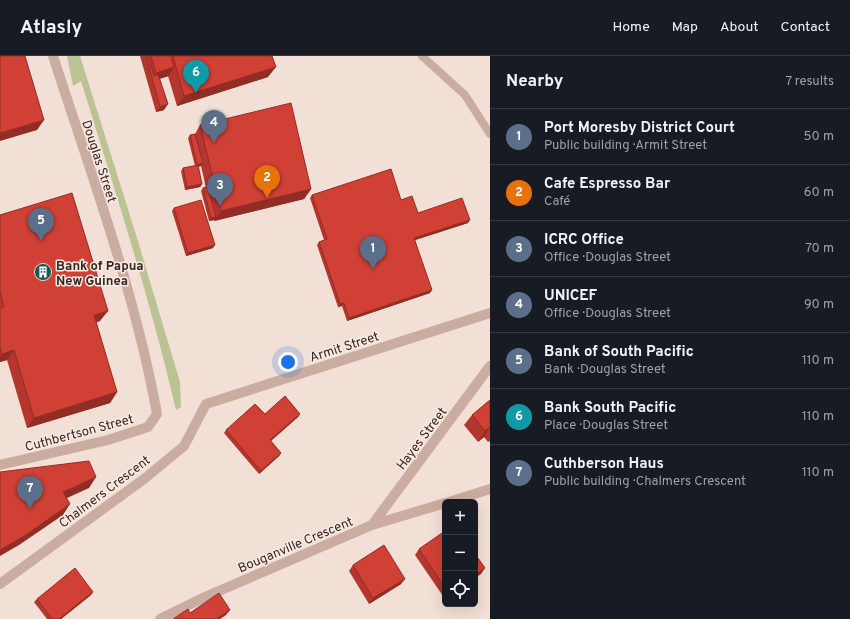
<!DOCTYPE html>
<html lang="en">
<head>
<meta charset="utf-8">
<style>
	:root { --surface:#171b24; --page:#242831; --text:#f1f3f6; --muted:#9ea1a6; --line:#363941; --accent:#2563eb }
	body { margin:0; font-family:Overpass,sans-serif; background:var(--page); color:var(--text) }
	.controls { position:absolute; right:12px; bottom:12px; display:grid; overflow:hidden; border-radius:6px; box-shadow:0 4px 16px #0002 }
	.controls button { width:36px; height:36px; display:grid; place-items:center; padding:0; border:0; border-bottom:1px solid var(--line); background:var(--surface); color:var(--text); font:20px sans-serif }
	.you { position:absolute; left:288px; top:306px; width:14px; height:14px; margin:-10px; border:3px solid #fff; border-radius:50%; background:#1a73e8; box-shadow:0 0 0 6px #1a73e833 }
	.badge { display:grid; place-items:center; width:26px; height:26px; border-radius:50%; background:var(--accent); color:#fff; font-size:13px; font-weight:700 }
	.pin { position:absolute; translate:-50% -33px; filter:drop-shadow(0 1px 2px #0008) }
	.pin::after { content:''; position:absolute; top:21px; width:14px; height:12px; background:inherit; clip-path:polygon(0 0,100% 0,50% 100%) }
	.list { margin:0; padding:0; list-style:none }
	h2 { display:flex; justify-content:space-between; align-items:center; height:52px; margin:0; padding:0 16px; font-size:17px }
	h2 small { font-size:13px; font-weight:400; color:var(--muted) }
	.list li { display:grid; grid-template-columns:26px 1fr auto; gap:12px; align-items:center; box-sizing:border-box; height:56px; padding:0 16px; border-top:1px solid var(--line) }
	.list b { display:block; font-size:15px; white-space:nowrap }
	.list p { margin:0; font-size:13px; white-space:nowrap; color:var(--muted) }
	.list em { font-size:13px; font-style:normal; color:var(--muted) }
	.icon { flex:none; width:22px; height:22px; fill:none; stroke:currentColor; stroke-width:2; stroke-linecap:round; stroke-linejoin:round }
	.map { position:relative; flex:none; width:490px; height:563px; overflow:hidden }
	header { display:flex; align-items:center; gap:24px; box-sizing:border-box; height:56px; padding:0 20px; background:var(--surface); border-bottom:1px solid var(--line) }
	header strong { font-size:19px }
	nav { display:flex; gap:22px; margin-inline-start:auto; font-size:14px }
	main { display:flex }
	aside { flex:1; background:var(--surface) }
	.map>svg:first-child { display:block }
	.green { fill:#bbc294 }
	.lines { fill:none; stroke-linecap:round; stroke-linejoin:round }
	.lane { stroke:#cbaca0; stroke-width:8 }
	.street { stroke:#cbaca0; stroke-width:10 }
	.wall { fill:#b3372e }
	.shaded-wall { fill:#922d25 }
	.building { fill:#d04035; stroke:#922d25 }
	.labels { text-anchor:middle; stroke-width:3; stroke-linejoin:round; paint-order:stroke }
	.street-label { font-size:13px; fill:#342624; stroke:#faeae1 }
	.poi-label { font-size:13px; font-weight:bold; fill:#342624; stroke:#faeae1; text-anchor:start }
</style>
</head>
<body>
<header>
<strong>Atlasly</strong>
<nav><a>Home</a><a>Map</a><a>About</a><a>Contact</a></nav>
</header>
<main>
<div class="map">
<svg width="490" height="563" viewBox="0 0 490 563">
	<rect width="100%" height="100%" fill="#f2dfd5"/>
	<path class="green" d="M 67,0 L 80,0 L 137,182 L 180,326 L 181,351 L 176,354 C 150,243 115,134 81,25 L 73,30 Z"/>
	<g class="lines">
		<path class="lane" d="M 422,0 L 465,39 L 490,78"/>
		<path class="street" d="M 0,409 L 108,384 L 148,371 L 157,358 C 135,236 91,118 53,0
			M 449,446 L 490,433
			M 372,469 L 490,310
			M 0,528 L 144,423 L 184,390 L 206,348 L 490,257
			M 160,563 L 205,541 L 372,469 L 445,447"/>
	</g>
	<path class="wall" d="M 140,0 L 272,0 L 268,21 L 177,50 L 168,20 L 160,22 L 164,54 L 156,56 Z
		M 200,69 L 311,133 L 304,143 L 214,165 L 214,164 L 209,165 L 201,135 L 203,132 L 206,132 L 201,110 L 198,111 L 202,128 L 200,131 L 185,134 L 181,115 L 183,112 L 195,110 L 188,82 L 190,79 L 195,78 Z
		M 312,139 L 401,144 L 418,157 L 468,167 L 415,184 L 430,237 L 347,265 L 342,250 L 338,251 L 317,189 L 319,186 L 324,184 L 310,142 Z
		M 174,152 L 213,192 L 186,200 L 172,155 Z
		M 0,159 L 100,265 L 96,266 L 117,336 L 110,347 L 27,372 L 7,304 L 0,306 Z
		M 490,344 L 490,385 L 488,386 L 484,381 L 478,386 L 464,369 L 472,359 Z
		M 265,358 L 300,358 L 298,361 L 271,385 L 281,397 L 279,400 L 259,418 L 224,377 L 226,374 Z
		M 445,475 L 445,543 L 415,499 L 419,493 Z
		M 353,509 L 401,528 L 369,548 L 349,515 Z
		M 91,539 L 61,563 L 47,563 L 34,546 L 37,543 Z"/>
	<path class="shaded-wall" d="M 174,11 L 169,20 L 153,25 L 152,23 L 156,17 Z
		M 276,11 L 268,21 L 177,50 L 184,40 Z
		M 168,48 L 164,54 L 156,56 L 160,51 Z
		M 44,64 L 37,74 L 0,85 L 0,77 Z
		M 203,107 L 201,110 L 195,111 L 197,109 Z
		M 202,128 L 200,131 L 185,134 L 187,131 Z
		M 311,133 L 304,143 L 214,165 L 221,155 Z
		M 216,161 L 214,164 L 209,165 L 211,162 Z
		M 470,164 L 468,167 L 412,185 L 414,182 Z
		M 215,189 L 213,192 L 186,200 L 188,197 Z
		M 432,234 L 430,237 L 347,265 L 349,262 Z
		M 344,247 L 342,250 L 338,251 L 340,248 Z
		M 108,255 L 100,265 L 87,269 L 94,259 Z
		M 14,294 L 7,304 L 0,306 L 0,300 L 2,298 Z
		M 117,336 L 110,347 L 27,372 L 34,362 Z
		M 300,358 L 298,361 L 268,387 L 270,384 Z
		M 490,371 L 484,381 L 478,386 L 485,375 Z
		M 281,397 L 279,400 L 259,418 L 261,415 Z
		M 96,421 L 89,432 L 56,447 L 63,436 Z
		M 70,448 L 63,459 L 19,489 L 0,500 L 0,494 Z
		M 485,512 L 481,518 L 475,522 L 475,519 Z
		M 405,523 L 401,528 L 369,548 L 373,542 Z
		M 93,536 L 91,539 L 61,563 L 59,563 Z
		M 230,554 L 226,559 L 220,563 L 216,563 Z"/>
	<path class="building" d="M 0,0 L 25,0 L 44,64 L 0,77 Z
		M 146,0 L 148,0 L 154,20 L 158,18 L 168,48 L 160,51 Z
		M 151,0 L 171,0 L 174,11 L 156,17 Z
		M 173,0 L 272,0 L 276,11 L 184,40 Z
		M 291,47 L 311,133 L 221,155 L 200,69 Z
		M 195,78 L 203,107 L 197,109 L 190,79 Z
		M 198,109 L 202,128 L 187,131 L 183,112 Z
		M 391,113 L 401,144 L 412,140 L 418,157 L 462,142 L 470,164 L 414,182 L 432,234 L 349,262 L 344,247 L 340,248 L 319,186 L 327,183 L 312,139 Z
		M 208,131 L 216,161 L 211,162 L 203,132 Z
		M 72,137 L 108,255 L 94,259 L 117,336 L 34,362 L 14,294 L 2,298 L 0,292 L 0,252 L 4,251 L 0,236 L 0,159 Z
		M 201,144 L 215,189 L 188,197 L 174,152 Z
		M 285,340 L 300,358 L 270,384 L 281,397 L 261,415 L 226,374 L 255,348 L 265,358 Z
		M 490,344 L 490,371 L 485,375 L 472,359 Z
		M 89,405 L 96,421 L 63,436 L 70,448 L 26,479 L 0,494 L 0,416 Z
		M 445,475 L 445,532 L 419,493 Z
		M 384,489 L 405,523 L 373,542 L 353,509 Z
		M 475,498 L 485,512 L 475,519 Z
		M 75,512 L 93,536 L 59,563 L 52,563 L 37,543 Z
		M 219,537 L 230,554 L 216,563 L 173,563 L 188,553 L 190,557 Z"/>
	<defs>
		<g id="building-disc" transform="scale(0.9)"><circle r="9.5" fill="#175851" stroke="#faeae1"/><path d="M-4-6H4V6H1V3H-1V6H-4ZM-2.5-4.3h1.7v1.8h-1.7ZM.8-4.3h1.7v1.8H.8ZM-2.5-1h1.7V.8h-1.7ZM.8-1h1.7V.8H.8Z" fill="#fff"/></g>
	</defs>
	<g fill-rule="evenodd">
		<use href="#building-disc" x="43" y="216"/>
	</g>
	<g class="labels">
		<g class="street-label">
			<text transform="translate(100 105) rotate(72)" y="5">Douglas Street</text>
			<text transform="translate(344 290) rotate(-18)" y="5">Armit Street</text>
			<text transform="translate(79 376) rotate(-15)" y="5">Cuthbertson Street</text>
			<text transform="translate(421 382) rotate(-53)" y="5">Hayes Street</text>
			<text transform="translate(104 435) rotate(-37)" y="5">Chalmers Crescent</text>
			<text transform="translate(295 488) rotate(-23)" y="5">Bouganville Crescent</text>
		</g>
		<g class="poi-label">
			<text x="56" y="214">Bank of Papua<tspan x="56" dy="15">New Guinea</tspan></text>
		</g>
	</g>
</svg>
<div class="controls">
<button>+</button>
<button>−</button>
<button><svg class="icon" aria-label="locate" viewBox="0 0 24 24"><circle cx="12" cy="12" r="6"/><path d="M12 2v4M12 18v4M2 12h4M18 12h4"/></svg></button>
</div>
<div class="you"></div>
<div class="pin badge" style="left:373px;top:213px;background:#5c6f8a">1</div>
<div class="pin badge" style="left:267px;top:142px;background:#e8710a">2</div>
<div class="pin badge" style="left:220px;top:150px;background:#5c6f8a">3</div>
<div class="pin badge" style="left:214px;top:87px;background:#5c6f8a">4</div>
<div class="pin badge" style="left:41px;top:185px;background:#5c6f8a">5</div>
<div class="pin badge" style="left:196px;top:37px;background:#0f9aa8">6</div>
<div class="pin badge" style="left:30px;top:453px;background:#5c6f8a">7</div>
</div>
<aside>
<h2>Nearby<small>7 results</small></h2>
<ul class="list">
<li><span class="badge" style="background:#5c6f8a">1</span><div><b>Port Moresby District Court</b><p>Public building · Armit Street</p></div><em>50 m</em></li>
<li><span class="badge" style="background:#e8710a">2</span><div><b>Cafe Espresso Bar</b><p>Café</p></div><em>60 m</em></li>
<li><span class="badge" style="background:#5c6f8a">3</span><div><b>ICRC Office</b><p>Office · Douglas Street</p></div><em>70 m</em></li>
<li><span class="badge" style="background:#5c6f8a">4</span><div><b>UNICEF</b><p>Office · Douglas Street</p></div><em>90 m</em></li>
<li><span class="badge" style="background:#5c6f8a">5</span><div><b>Bank of South Pacific</b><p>Bank · Douglas Street</p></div><em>110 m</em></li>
<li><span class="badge" style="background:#0f9aa8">6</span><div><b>Bank South Pacific</b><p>Place · Douglas Street</p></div><em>110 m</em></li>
<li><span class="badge" style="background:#5c6f8a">7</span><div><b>Cuthberson Haus</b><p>Public building · Chalmers Crescent</p></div><em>110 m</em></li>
</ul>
</aside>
</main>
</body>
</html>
